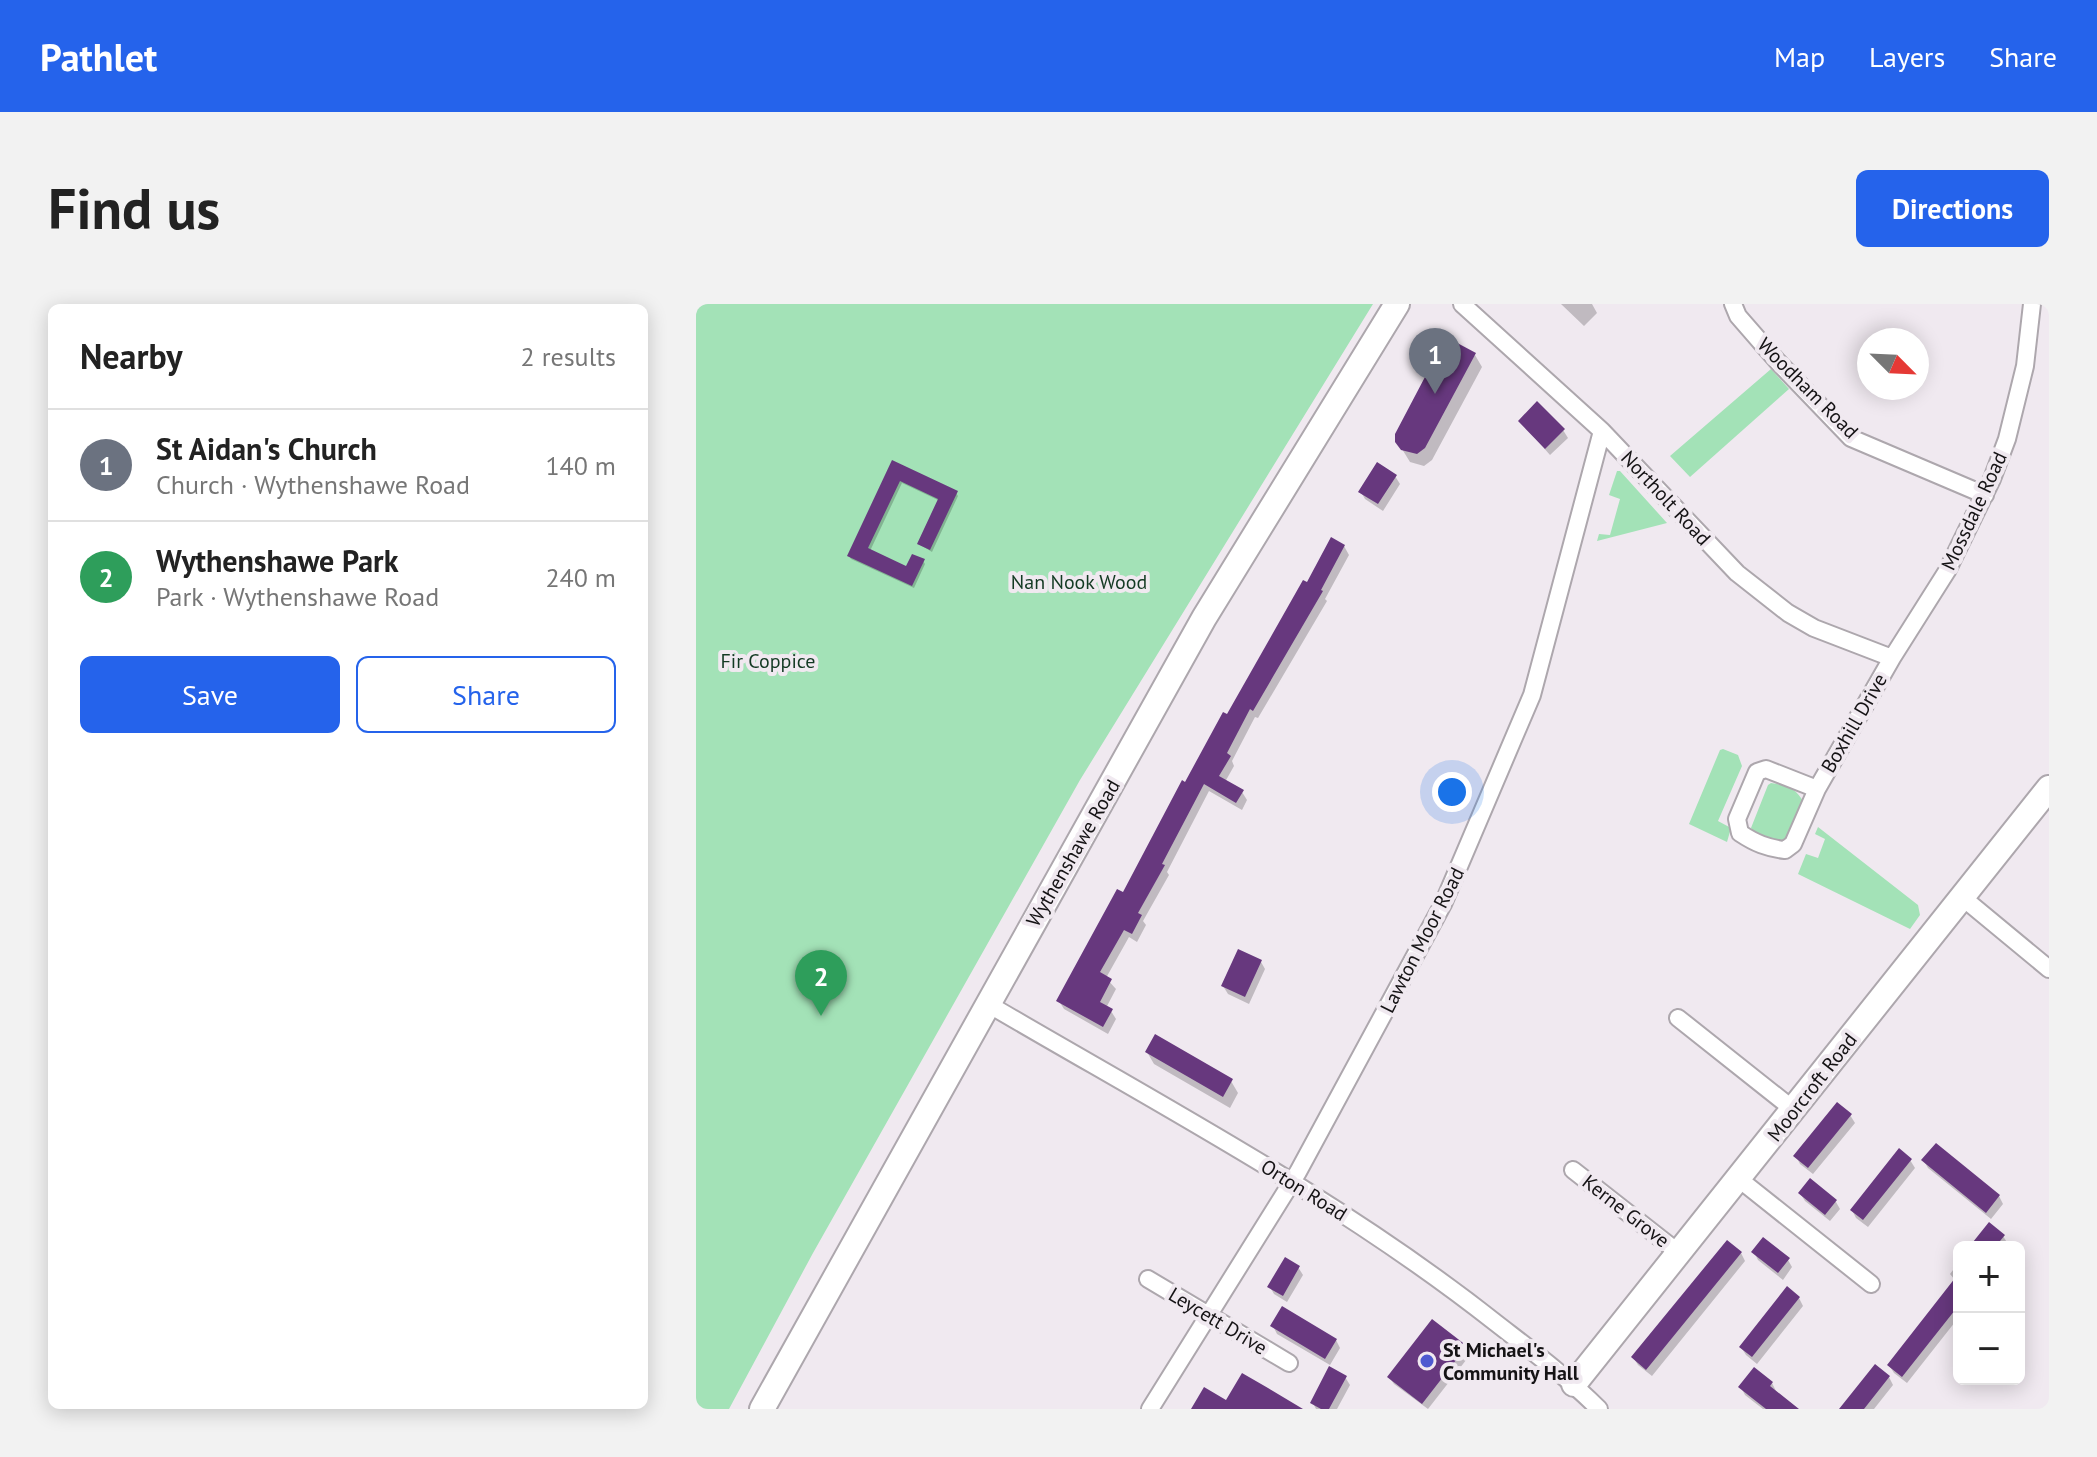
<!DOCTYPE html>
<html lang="en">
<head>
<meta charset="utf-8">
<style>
	:root { --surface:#fff; --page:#f2f2f2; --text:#222; --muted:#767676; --line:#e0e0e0; --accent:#2563eb }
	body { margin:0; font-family:"PT Sans",sans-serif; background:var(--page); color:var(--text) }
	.controls { position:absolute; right:24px; bottom:24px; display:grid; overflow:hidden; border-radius:12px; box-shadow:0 4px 20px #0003 }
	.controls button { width:72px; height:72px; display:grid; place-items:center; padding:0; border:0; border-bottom:2px solid var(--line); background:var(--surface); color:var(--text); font:40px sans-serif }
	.compass { position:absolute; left:1161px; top:24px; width:72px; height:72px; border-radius:50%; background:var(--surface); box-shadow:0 4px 20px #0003; rotate:114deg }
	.you { position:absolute; left:756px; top:488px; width:28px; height:28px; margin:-20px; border:6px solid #fff; border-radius:50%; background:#1a73e8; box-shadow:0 0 0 12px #1a73e833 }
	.badge { display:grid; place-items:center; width:52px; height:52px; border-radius:50%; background:var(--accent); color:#fff; font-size:26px; font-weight:700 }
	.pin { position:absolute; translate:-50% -66px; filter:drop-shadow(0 2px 4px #0008) }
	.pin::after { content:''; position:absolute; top:42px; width:28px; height:24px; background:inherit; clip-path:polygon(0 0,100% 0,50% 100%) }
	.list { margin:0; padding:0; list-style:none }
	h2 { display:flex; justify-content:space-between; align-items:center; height:104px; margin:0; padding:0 32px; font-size:34px }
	h2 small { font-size:26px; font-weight:400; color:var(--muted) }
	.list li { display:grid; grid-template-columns:52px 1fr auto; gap:24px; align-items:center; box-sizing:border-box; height:112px; padding:0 32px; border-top:2px solid var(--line) }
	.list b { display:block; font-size:30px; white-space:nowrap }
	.list p { margin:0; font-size:26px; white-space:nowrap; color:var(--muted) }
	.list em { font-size:26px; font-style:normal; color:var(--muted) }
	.actions { display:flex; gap:16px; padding:24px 32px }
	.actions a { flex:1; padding:18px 0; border:2px solid var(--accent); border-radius:12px; text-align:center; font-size:28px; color:var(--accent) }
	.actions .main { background:var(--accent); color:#fff }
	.map { position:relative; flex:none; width:1353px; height:1105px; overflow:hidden; border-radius:12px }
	header { display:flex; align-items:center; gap:48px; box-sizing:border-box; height:112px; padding:0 40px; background:var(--accent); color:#fff }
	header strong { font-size:38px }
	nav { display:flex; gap:44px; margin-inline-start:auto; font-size:28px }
	.intro { display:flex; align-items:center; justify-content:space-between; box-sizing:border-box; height:192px; padding:0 48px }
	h1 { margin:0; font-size:56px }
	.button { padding:20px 36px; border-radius:12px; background:var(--accent); color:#fff; font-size:28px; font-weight:700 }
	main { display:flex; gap:48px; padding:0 48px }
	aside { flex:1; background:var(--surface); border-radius:12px; box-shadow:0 4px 20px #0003 }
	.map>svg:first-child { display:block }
	.green { fill:#a3e2b7 }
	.shadow { fill:#0003 }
	.building { fill:#67387e }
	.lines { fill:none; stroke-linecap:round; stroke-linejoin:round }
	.street-casing { stroke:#ada7ad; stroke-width:20 }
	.secondary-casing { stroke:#ada7ad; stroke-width:28 }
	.street { stroke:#fff; stroke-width:16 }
	.secondary { stroke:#fff; stroke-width:24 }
	.poi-dot { fill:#4e5ad0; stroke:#f0e9f0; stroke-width:3 }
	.labels { text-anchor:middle; stroke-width:8; stroke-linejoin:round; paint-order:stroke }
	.street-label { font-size:20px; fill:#151315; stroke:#f0e9f0 }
	.park-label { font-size:20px; fill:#133a23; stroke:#f0e9f0 }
	.poi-label { font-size:20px; font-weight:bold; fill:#151315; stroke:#f0e9f0; text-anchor:start }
</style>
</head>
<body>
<header>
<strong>Pathlet</strong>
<nav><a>Map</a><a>Layers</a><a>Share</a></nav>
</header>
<div class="intro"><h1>Find us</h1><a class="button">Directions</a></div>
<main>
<aside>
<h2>Nearby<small>2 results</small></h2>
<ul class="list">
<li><span class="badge" style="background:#6b7280">1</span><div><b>St Aidan's Church</b><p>Church · Wythenshawe Road</p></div><em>140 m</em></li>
<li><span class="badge" style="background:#2e9e5b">2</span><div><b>Wythenshawe Park</b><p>Park · Wythenshawe Road</p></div><em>240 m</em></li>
</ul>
<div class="actions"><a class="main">Save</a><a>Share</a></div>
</aside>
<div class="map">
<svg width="1353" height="1105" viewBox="0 0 1353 1105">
	<rect width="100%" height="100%" fill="#f0e9f0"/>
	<path class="green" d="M 0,0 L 677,0 L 384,476 L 117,949 L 33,1105 L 0,1105 Z
		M 1075,65 L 1093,85 L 994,173 L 974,152 Z
		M 921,167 L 924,167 L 971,219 L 901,237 L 903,230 L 914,231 L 924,195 L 913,191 Z
		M 1027,445 L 1042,451 L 1046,462 L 1022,517 L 1035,524 L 1031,538 L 993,520 L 1024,446 Z
		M 1075,479 C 1092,482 1100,484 1108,499 L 1090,539 L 1062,533 L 1055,524 L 1072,481 Z
		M 1122,523 L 1222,601 L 1224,611 L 1214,625 L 1102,570 L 1110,550 L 1122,554 L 1129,535 L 1119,530 Z"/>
	<path class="shadow" d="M 865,0 L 896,0 L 901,9 L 888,22 Z
		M 779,51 L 786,63 L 736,156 L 728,162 L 714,158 L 701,137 Z
		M 824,117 L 867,126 L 872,134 L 854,151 Z
		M 197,159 L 260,189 L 262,192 L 236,248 L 223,240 L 244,197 L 206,179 L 174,247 L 211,265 L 227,257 L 229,260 L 218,284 L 155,255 L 153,252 Z
		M 699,172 L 704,180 L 687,207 L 669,195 L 665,188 Z
		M 648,242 L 653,251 L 629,295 L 631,297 L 562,414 L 559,413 L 536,457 L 538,462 L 529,478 L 546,488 L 551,496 L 546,506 L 513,487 L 471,568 L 473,571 L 447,617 L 450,621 L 441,638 L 433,633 L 410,674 L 420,685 L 410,704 L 415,707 L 420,715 L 412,730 L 368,705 L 363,697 L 612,281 Z
		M 565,658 L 569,665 L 553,700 L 532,690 L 527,682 Z
		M 451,748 L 535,777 L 542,789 L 534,804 L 458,760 Z
		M 1154,811 L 1159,819 L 1117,870 L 1104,860 L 1100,852 Z
		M 1214,856 L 1219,864 L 1172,923 L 1160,914 L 1156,906 Z
		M 1228,857 L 1303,892 L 1307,900 L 1295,915 L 1232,864 Z
		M 1104,889 L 1140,898 L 1144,905 L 1134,917 L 1109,897 Z
		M 1307,932 L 1312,940 L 1309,943 L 1275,943 Z
		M 1058,948 L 1092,956 L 1096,963 L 1087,976 L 1062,956 Z
		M 1045,949 L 1049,957 L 956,1072 L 942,1061 L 937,1053 Z
		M 1263,958 L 1263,981 L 1254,970 Z
		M 602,963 L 607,971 L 591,998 L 578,990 L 574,983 Z
		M 1263,991 L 1263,1013 L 1211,1079 L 1198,1069 L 1193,1061 Z
		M 1103,994 L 1107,1002 L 1061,1060 L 1050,1051 L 1045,1043 Z
		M 577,1022 L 640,1036 L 644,1044 L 634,1061 L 581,1030 Z
		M 769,1043 L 774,1051 L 732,1105 L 698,1080 L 693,1073 Z
		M 649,1073 L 654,1081 L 641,1105 L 620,1105 L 617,1099 Z
		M 1193,1073 L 1197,1081 L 1178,1105 L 1145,1105 Z
		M 1076,1079 L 1080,1087 L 1100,1105 L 1067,1105 L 1049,1091 L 1045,1083 Z"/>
	<path class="building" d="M 750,33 L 780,49 L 729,144 L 721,150 L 705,146 L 699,138 L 699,130 Z
		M 841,97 L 869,125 L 849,145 L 822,117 Z
		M 196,156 L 262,187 L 234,246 L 221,240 L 242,195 L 204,177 L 172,244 L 210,262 L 216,250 L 229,255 L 216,282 L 151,252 Z
		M 681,158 L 701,171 L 682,200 L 662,188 Z
		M 635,233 L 649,241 L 625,286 L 627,287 L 557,407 L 554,405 L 531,449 L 535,452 L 523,472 L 548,486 L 540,499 L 508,480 L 466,560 L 469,561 L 442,609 L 446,611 L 436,630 L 428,626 L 404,668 L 416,675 L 404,698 L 417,705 L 407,723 L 360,697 L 421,585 L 427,588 L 486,476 L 489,478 L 527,408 L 531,410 L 607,276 L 611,278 Z
		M 542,645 L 566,656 L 549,693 L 525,682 Z
		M 459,730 L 537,775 L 527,793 L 449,748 Z
		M 1141,798 L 1156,810 L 1112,864 L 1097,852 Z
		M 1240,839 L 1304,891 L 1290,909 L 1225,856 Z
		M 1203,844 L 1216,855 L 1167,916 L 1154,906 Z
		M 1114,874 L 1141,896 L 1129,911 L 1102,889 Z
		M 1293,918 L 1309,931 L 1299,943 L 1273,943 Z
		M 1067,933 L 1094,954 L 1082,969 L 1055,948 Z
		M 1031,936 L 1046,948 L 950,1066 L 935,1053 Z
		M 589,953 L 604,962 L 587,992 L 571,983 Z
		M 1263,969 L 1263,1001 L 1206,1073 L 1191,1061 Z
		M 1091,982 L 1104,993 L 1056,1053 L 1043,1043 Z
		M 586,1002 L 641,1035 L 629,1055 L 574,1022 Z
		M 736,1015 L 771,1042 L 726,1100 L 691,1073 Z
		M 1179,1060 L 1194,1072 L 1168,1105 L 1143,1105 Z
		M 633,1062 L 651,1072 L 633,1105 L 625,1105 L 614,1099 Z
		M 1058,1063 L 1077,1078 L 1074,1082 L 1103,1105 L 1070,1105 L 1042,1083 Z
		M 546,1069 L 572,1084 L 607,1105 L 495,1105 L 508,1083 L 530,1096 Z"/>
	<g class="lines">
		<g class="street-casing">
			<path id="street" d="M 766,0 L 906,127 L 1041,269 L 1092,309 L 1118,324 L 1196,354
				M 1037,0 L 1042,12 L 1082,58 L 1155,134 L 1289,191
				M 1121,485 L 1070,465 L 1061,468 L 1041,515 L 1044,529 C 1059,539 1071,544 1089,546 L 1097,540 L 1121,485 L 1196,354 L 1251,267 L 1296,175 L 1311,135 L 1329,62 L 1336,0
				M 1266,593 L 1353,665
				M 292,700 C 464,801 643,895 800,1019 C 836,1047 871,1073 903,1105
				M 982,714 L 1098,806
				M 877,866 L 983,949
				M 1043,875 L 1175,980
				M 452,975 L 593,1059
				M 454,1105 L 602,868 L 747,600 L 836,391 L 906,127"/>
		</g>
		<g class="secondary-casing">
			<path id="secondary" d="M 878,1080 L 1353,484
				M 66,1105 L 508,314 L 701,0"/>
		</g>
		<use href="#street" class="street"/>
		<use href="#secondary" class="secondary"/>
	</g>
	<circle class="poi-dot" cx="731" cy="1057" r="8"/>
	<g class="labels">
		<g class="street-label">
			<text transform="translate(1112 84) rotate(45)" y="7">Woodham Road</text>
			<text transform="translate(970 194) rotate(47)" y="7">Northolt Road</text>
			<text transform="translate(1278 207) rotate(-65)" y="7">Mossdale Road</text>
			<text transform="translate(1158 419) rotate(-60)" y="7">Boxhill Drive</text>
			<text transform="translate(377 549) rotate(-60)" y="7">Wythenshawe Road</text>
			<text transform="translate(726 636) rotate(-63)" y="7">Lawton Moor Road</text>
			<text transform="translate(1116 783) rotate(-52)" y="7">Moorcroft Road</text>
			<text transform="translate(608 886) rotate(32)" y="7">Orton Road</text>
			<text transform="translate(930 907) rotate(38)" y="7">Kerne Grove</text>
			<text transform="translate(522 1017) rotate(31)" y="7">Leycett Drive</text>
		</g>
		<g class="park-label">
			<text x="383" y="285">Nan Nook Wood</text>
			<text x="72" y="364">Fir Coppice</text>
		</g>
		<g class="poi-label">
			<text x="747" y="1053">St Michael's<tspan x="747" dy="23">Community Hall</tspan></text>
		</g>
	</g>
</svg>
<div class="controls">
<button>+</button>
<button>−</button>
</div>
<svg class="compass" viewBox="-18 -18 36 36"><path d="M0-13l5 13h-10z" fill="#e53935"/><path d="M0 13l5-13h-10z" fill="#767676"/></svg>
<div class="you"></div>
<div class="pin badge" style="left:739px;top:90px;background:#6b7280">1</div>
<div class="pin badge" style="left:125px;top:712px;background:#2e9e5b">2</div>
</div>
</main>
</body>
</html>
